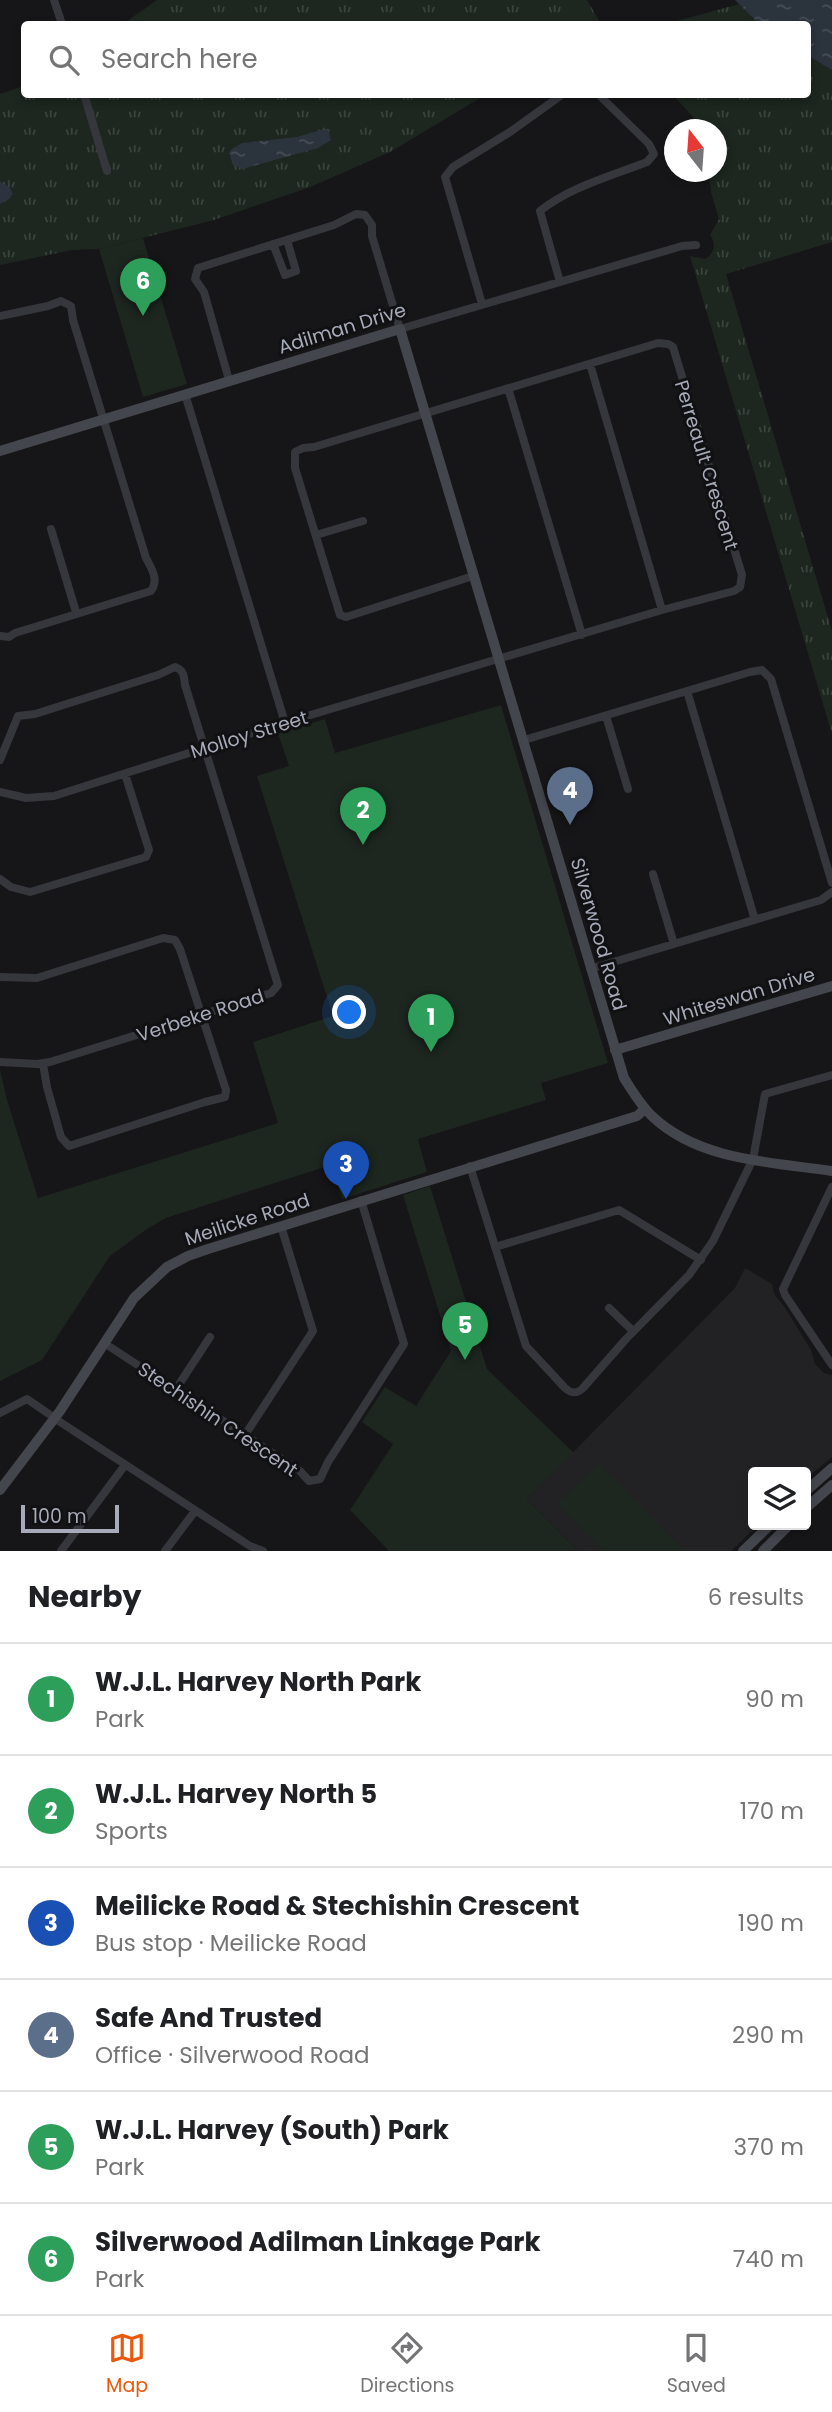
<!DOCTYPE html>
<html lang="en">
<head>
<meta charset="utf-8">
<style>
	:root { --surface:#fff; --page:#f2f2f2; --text:#202124; --muted:#757577; --line:#e0e0e0; --accent:#ea580c }
	body { margin:0; font-family:Poppins,sans-serif; background:var(--page); color:var(--text) }
	.controls { position:absolute; right:21px; bottom:21px; display:grid; overflow:hidden; border-radius:7px; box-shadow:0 4px 10px #0003 }
	.controls button { width:63px; height:63px; display:grid; place-items:center; padding:0; border:0; border-bottom:2px solid var(--line); background:var(--surface); color:var(--text); font:35px sans-serif }
	.compass { position:absolute; left:664px; top:119px; width:63px; height:63px; border-radius:50%; background:var(--surface); box-shadow:0 4px 10px #0003; rotate:343deg }
	.scale { position:absolute; left:21px; bottom:18px; width:98px; box-sizing:border-box; padding-left:7px; border:4px solid #a7abb9; border-top:0; font-size:19px; line-height:24px; white-space:nowrap; color:#a7abb9; -webkit-text-stroke:5px #111113; paint-order:stroke }
	.you { position:absolute; left:350px; top:1013px; width:24px; height:24px; margin:-18px; border:5px solid #fff; border-radius:50%; background:#1a73e8; box-shadow:0 0 0 10px #1a73e833 }
	.badge { display:grid; place-items:center; width:46px; height:46px; border-radius:50%; background:var(--accent); color:#fff; font-size:23px; font-weight:700 }
	.pin { position:absolute; translate:-50% -58px; filter:drop-shadow(0 2px 4px #0008) }
	.pin::after { content:''; position:absolute; top:37px; width:24px; height:21px; background:inherit; clip-path:polygon(0 0,100% 0,50% 100%) }
	.list { margin:0; padding:0; list-style:none }
	h2 { display:flex; justify-content:space-between; align-items:center; height:91px; margin:0; padding:0 28px; font-size:30px }
	h2 small { font-size:23px; font-weight:400; color:var(--muted) }
	.list li { display:grid; grid-template-columns:46px 1fr auto; gap:21px; align-items:center; box-sizing:border-box; height:112px; padding:0 28px; border-top:2px solid var(--line) }
	.list b { display:block; font-size:26px; white-space:nowrap }
	.list p { margin:0; font-size:23px; white-space:nowrap; color:var(--muted) }
	.list em { font-size:23px; font-style:normal; color:var(--muted) }
	.icon { flex:none; width:38px; height:38px; fill:none; stroke:currentColor; stroke-width:2; stroke-linecap:round; stroke-linejoin:round }
	.map { position:relative; flex:none; width:832px; height:1551px; overflow:hidden }
	.search { position:absolute; background:var(--surface); box-shadow:0 4px 10px #0003; left:21px; right:21px; top:21px; height:77px; display:flex; align-items:center; gap:18px; box-sizing:border-box; padding:0 24px; border-radius:7px; color:var(--muted); font-size:26px }
	.sheet { height:763px; background:var(--surface) }
	nav { display:flex; justify-content:space-around; align-items:center; box-sizing:border-box; height:98px; border-top:2px solid var(--line); background:var(--surface); font-size:19px; color:var(--muted) }
	nav a { display:grid; justify-items:center; gap:4px }
	nav .on { color:var(--accent) }
	.map>svg:first-child { display:block }
	.built { fill:#222225 }
	.grass { fill:url(#grass-tufts) }
	.green { fill:#1d261f }
	.water { fill:url(#water-ripples) }
	.lines { fill:none; stroke-linecap:round; stroke-linejoin:round }
	.street { stroke:#36373d; stroke-width:8 }
	.secondary { stroke:#44464d; stroke-width:10 }
	.labels { text-anchor:middle; stroke-width:6; stroke-linejoin:round; paint-order:stroke }
	.street-label { font-size:19px; fill:#a7abb9; stroke:#111113 }
</style>
</head>
<body>
<div class="map">
<svg width="832" height="1551" viewBox="0 0 832 1551">
	<defs>
		<pattern id="grass-tufts" width="24" height="20" patternUnits="userSpaceOnUse" patternTransform="scale(1.75)"><rect width="24" height="20" fill="#1d261f"/><path d="M3 7l-1-3M5 7V3M7 7l1-3M15 17l-1-3M17 17v-4M19 17l1-3" fill="none" stroke="#3b433d"/></pattern>
		<pattern id="water-ripples" width="26" height="14" patternUnits="userSpaceOnUse" patternTransform="scale(1.75)"><rect width="26" height="14" fill="#2b333d"/><path d="M2 4q2-2 4 0t4 0M15 11q2-2 4 0t4 0" fill="none" stroke="#474e57"/></pattern>
	</defs>
	<rect width="100%" height="100%" fill="#161618"/>
	<path class="built" d="M 745,1268 L 772,1284 L 774,1294 L 784,1306 L 811,1350 L 815,1364 L 824,1373 L 832,1375 L 832,1457 L 806,1479 L 806,1472 L 753,1472 L 753,1525 L 758,1525 L 731,1551 L 578,1551 L 527,1499 L 735,1288 Z"/>
	<path class="grass" d="M 157,0 L 587,0 L 601,24 L 123,24 Z
		M 739,4 L 759,24 L 666,24 Z
		M 808,56 L 832,70 L 832,242 L 726,274 L 832,631 L 832,734 L 690,256 L 705,259 C 714,254 717,244 710,235 L 719,219 L 711,192 L 709,172 L 716,172 L 716,130 L 704,129 L 673,95 L 808,94 Z
		M 24,86 L 24,94 L 485,95 L 390,152 L 310,187 L 214,220 L 99,249 L 72,250 L 0,265 L 0,94 Z"/>
	<path class="green" d="M 143,238 L 187,384 L 143,397 L 99,249 Z
		M 501,705 L 608,1063 L 541,1083 L 546,1100 L 418,1139 L 427,1172 L 342,1199 L 331,1165 L 166,1218 L 147,1229 L 110,1256 L 42,1360 L 0,1381 L 0,1069 L 7,1100 L 38,1198 L 278,1123 L 253,1042 L 333,1016 L 257,776 L 289,766 L 278,733 L 325,719 L 335,753 Z
		M 430,1186 L 487,1369 L 574,1453 L 527,1499 L 578,1551 L 389,1551 L 350,1510 L 393,1444 L 362,1422 L 385,1387 L 416,1406 L 451,1351 L 403,1195 Z
		M 599,1463 L 685,1551 L 603,1551 L 557,1504 Z"/>
	<path class="water" d="M 735,0 L 832,0 L 832,70 L 808,56 L 808,24 L 759,24 Z
		M 324,129 L 328,129 L 331,140 L 318,148 L 242,169 L 233,165 L 229,153 L 232,149 L 242,143 L 297,137 Z
		M 0,182 L 9,187 L 13,194 L 9,199 L 0,204 Z"/>
	<g class="lines">
		<path class="street" d="M 54,0 L 62,24
			M 84,94 L 107,171
			M 273,244 L 285,275 L 296,271 L 287,240
			M 560,282 L 540,211 C 570,187 611,176 647,162 L 654,154 L 649,144 L 598,94
			M 482,304 L 445,177 L 453,167 L 510,132 L 563,94
			M 0,316 L 48,306 L 61,301 L 71,306 L 73,320 L 146,558 C 152,569 159,580 151,591 L 15,633 L 9,637 L 0,636
			M 590,364 L 662,610
			M 229,380 L 204,292 L 195,279 L 198,268 L 334,225 L 356,214 L 365,215 L 372,225 L 372,236 L 400,329 L 682,246 L 696,245
			M 508,388 L 582,635
			M 185,394 L 285,723
			M 51,529 L 76,612
			M 316,535 L 363,521
			M 687,691 L 755,920
			M 606,716 L 628,789
			M 524,740 L 750,672 L 762,670 L 771,679 L 832,883
			M 0,760 L 18,716 L 35,714 L 158,675 L 175,667 C 184,670 184,676 185,685 L 278,985 L 271,993 L 50,1062 L 37,1064 L 0,1062
			M 0,792 L 26,798 L 54,796 L 277,725 L 662,610 L 734,591 L 740,587 L 742,575 L 673,347 L 668,344 L 658,343 L 314,447 L 303,448 L 295,452 L 295,468 L 340,615 L 346,617 L 473,576
			M 653,874 L 674,944
			M 0,879 L 11,887 L 30,892 L 146,857 L 149,850 L 125,774
			M 590,969 L 821,900 L 832,892
			M 0,977 L 37,978 L 163,938 L 175,940 L 180,949 L 226,1090 L 225,1097 L 205,1102 L 69,1146 L 61,1137 L 47,1087 L 43,1064
			M 470,1166 L 526,1346 L 565,1388 C 572,1394 577,1394 583,1388 L 626,1339 L 689,1275 L 713,1241 L 753,1159 L 765,1094 L 832,1075
			M 832,1187 L 783,1289 L 785,1295 L 832,1365
			M 495,1247 L 619,1210 L 701,1260
			M 609,1308 L 633,1331
			M 104,1343 L 300,1471 L 309,1481 L 320,1479 L 328,1462 L 404,1344 L 361,1200
			M 176,1389 L 210,1337
			M 0,1413 L 27,1399 L 49,1414
			M 54,1418 L 250,1546 L 263,1551
			M 245,1435 L 313,1331 L 281,1226
			M 61,1551 L 125,1465
			M 165,1551 L 195,1511"/>
		<path class="secondary" d="M 0,451 L 400,329 L 624,1078 C 633,1092 641,1106 653,1117 C 700,1161 772,1162 832,1171
			M 615,1050 L 832,986
			M 0,1490 L 60,1411 L 134,1298 L 167,1267 L 188,1256 L 208,1249 L 637,1116 L 645,1109
			M 806,1491 L 832,1468
			M 806,1508 L 832,1485
			M 743,1551 L 770,1525
			M 763,1551 L 789,1525"/>
	</g>
	<g class="labels">
		<g class="street-label">
			<text transform="translate(342 328) rotate(-17)" y="7">Adilman Drive</text>
			<text transform="translate(707 465) rotate(73)" y="7">Perreault Crescent</text>
			<text transform="translate(249 734) rotate(-17)" y="7">Molloy Street</text>
			<text transform="translate(599 934) rotate(74)" y="7">Silverwood Road</text>
			<text transform="translate(739 996) rotate(-17)" y="7">Whiteswan Drive</text>
			<text transform="translate(200 1015) rotate(-18)" y="7">Verbeke Road</text>
			<text transform="translate(247 1219) rotate(-18)" y="7">Meilicke Road</text>
			<text transform="translate(218 1419) rotate(34)" y="7">Stechishin Crescent</text>
		</g>
	</g>
</svg>
<div class="controls">
<button><svg class="icon" aria-label="layers" viewBox="0 0 24 24"><path d="M12 4l9 5-9 5-9-5zM3 14l9 5 9-5"/></svg></button>
</div>
<svg class="compass" viewBox="-18 -18 36 36"><path d="M0-13l5 13h-10z" fill="#e53935"/><path d="M0 13l5-13h-10z" fill="#757577"/></svg>
<div class="scale">100 m</div>
<div class="you"></div>
<div class="pin badge" style="left:431px;top:1052px;background:#2e9e5b">1</div>
<div class="pin badge" style="left:363px;top:845px;background:#2e9e5b">2</div>
<div class="pin badge" style="left:346px;top:1199px;background:#1a4fb4">3</div>
<div class="pin badge" style="left:570px;top:825px;background:#5c6f8a">4</div>
<div class="pin badge" style="left:465px;top:1360px;background:#2e9e5b">5</div>
<div class="pin badge" style="left:143px;top:316px;background:#2e9e5b">6</div>
<div class="search"><svg class="icon" aria-label="search" viewBox="0 0 24 24"><circle cx="10" cy="10" r="6"/><path d="M15 15l6 6"/></svg>Search here</div>
</div>
<section class="sheet">
<h2>Nearby<small>6 results</small></h2>
<ul class="list">
<li><span class="badge" style="background:#2e9e5b">1</span><div><b>W.J.L. Harvey North Park</b><p>Park</p></div><em>90 m</em></li>
<li><span class="badge" style="background:#2e9e5b">2</span><div><b>W.J.L. Harvey North 5</b><p>Sports</p></div><em>170 m</em></li>
<li><span class="badge" style="background:#1a4fb4">3</span><div><b>Meilicke Road &amp; Stechishin Crescent</b><p>Bus stop · Meilicke Road</p></div><em>190 m</em></li>
<li><span class="badge" style="background:#5c6f8a">4</span><div><b>Safe And Trusted</b><p>Office · Silverwood Road</p></div><em>290 m</em></li>
<li><span class="badge" style="background:#2e9e5b">5</span><div><b>W.J.L. Harvey (South) Park</b><p>Park</p></div><em>370 m</em></li>
<li><span class="badge" style="background:#2e9e5b">6</span><div><b>Silverwood Adilman Linkage Park</b><p>Park</p></div><em>740 m</em></li>
</ul>
</section>
<nav>
<a class="on"><svg class="icon" aria-label="map" viewBox="0 0 24 24"><path d="M3 6l6-2 6 2 6-2v14l-6 2-6-2-6 2zM9 4v14M15 6v14"/></svg>Map</a>
<a><svg class="icon" aria-label="directions" viewBox="0 0 24 24"><path d="M12 3l9 9-9 9-9-9zM9 14v-3h6M13 9l2 2-2 2"/></svg>Directions</a>
<a><svg class="icon" aria-label="saved" viewBox="0 0 24 24"><path d="M7 4h10v16l-5-4-5 4z"/></svg>Saved</a>
</nav>
</body>
</html>
